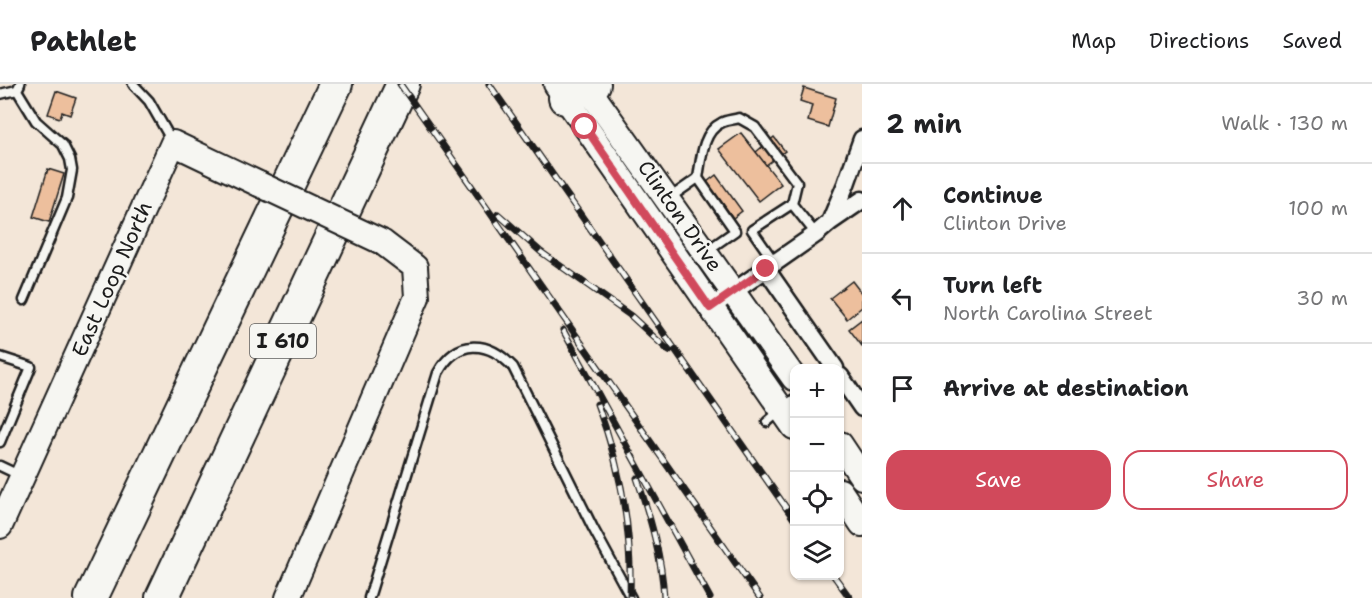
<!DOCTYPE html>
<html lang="en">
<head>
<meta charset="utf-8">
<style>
	:root { --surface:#fff; --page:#f2f2f2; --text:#202124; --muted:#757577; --line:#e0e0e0; --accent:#d1495b }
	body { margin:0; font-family:"Shantell Sans",sans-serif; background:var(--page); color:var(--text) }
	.controls { position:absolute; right:18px; bottom:18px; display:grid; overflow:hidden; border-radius:12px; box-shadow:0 2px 4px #0004 }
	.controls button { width:54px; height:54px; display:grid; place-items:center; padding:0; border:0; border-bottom:2px solid var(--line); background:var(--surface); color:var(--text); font:30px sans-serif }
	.stop { position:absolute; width:18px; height:18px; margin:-14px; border:4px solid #d1495b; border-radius:50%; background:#fff }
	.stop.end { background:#d1495b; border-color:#fff; box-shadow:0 2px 6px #0008 }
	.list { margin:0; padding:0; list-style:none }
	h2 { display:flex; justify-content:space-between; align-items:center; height:78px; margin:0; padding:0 24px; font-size:26px }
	h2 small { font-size:20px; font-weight:400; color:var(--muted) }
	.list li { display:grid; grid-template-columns:39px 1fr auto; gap:18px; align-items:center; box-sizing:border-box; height:90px; padding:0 24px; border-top:2px solid var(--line) }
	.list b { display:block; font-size:22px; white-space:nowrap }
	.list p { margin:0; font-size:20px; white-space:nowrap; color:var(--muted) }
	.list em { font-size:20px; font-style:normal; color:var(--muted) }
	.actions { display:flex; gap:12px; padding:18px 24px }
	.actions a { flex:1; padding:14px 0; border:2px solid var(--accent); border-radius:18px; text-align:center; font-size:21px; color:var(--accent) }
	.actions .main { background:var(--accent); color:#fff }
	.icon { flex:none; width:33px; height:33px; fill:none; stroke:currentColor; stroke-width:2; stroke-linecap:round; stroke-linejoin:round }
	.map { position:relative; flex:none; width:862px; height:514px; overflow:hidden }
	header { display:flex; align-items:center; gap:36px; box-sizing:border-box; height:84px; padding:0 30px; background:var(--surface); border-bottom:2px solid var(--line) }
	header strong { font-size:28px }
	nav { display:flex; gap:33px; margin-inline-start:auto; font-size:21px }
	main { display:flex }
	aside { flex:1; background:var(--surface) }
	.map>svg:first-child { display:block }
	.building { fill:#edbf9d; stroke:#1c1c1c; stroke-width:1.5 }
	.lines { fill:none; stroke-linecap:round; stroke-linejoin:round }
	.lane-casing { stroke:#1c1c1c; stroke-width:13 }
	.street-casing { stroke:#1c1c1c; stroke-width:21 }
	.secondary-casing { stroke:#1c1c1c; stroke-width:28 }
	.highway-casing { stroke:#1c1c1c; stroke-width:36 }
	.lane { stroke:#f6f6f2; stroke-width:8 }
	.street { stroke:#f6f6f2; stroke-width:16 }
	.secondary { stroke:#f6f6f2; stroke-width:24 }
	.highway { stroke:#f6f6f2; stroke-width:32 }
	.rail-casing { stroke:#1c1c1c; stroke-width:7 }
	.rail { stroke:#f6f6f2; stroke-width:4.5; stroke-dasharray:14; stroke-linecap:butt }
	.secondary-bridge-casing { stroke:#1c1c1c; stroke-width:28; stroke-linecap:butt }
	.secondary-bridge { stroke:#f6f6f2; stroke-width:24 }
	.route { stroke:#d1495b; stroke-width:8 }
	.labels { text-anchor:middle; stroke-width:5; stroke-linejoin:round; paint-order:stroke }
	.shield { fill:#f6f6f2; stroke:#5d5d5c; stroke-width:1.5 }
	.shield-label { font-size:20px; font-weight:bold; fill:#1c1c1c }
	.street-label { font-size:21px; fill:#1c1c1c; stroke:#f6f6f2 }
</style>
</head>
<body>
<header>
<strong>Pathlet</strong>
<nav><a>Map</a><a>Directions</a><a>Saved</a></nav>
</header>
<main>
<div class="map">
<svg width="862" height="514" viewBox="0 0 862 514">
	<rect width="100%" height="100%" fill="#f3e6d8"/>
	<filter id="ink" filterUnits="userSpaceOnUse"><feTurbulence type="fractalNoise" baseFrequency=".0167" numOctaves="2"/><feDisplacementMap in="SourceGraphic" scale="12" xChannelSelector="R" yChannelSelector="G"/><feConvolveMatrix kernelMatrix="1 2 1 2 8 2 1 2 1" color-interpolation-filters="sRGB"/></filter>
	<g filter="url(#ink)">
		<path class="building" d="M 804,4 L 836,14 L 828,43 L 808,37 L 812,21 L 800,17 Z
			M 56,7 L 76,14 L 70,31 L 62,28 L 60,34 L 48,30 Z
			M 741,49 L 781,100 L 759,117 L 719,65 Z
			M 774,53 L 785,67 L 766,81 L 756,68 Z
			M 48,85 L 64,90 L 49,138 L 33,133 Z
			M 716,91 L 742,127 L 733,134 L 707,98 Z
			M 852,197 L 862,210 L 862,223 L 847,235 L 830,214 Z
			M 862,235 L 862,262 L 849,245 Z"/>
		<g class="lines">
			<g class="lane-casing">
				<path id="lane" d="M 20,0 L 17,6 L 36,37 L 63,61 L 70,75 L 72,86 L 67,114 L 24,216
					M 133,0 L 149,17 L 173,59
					M 0,10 L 17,6
					M 698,94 C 701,77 702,48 721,39 C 726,36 733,36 739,34 L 755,43 L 797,99 L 792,120
					M 668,115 L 698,94 L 735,147 L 705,168
					M 775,179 L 752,146 L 792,120 L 816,150
					M 0,273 L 31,283 L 0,358
					M 767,338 L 794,315
					M 0,382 L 21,392
					M 369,514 L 438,289 C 457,254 488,256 513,283 L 593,444 L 631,514"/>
			</g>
			<g class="street-casing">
				<path id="street" d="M 830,138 L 846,100 L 862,55
					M 766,185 L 835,284
					M 710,224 L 816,150 L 830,138 L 862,116
					M 840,292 L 862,324"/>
			</g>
			<g class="secondary-casing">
				<path id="secondary" d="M 556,0 L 794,343
					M 585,0 L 794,294
					M 840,360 L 862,393
					M 840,407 L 862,440
					M 0,442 L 173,59 L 259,100
					M 288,514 L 417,213 L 415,183 L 382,158"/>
			</g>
			<g class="highway-casing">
				<path id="highway" d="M 565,14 L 594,0
					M 91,514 L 336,0
					M 162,514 L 403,0"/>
			</g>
			<use href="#lane" class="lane"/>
			<use href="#street" class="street"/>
			<use href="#secondary" class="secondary"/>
			<use href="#highway" class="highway"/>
			<g class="rail-casing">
				<path id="rail" d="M 400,0 L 760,514
					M 489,0 L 794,435
					M 498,130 L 541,168 L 631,232 L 669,267
					M 563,246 L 710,514
					M 597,320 C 621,382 632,448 630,514
					M 637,394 C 650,433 662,473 664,514
					M 834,492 L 850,514"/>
			</g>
			<use href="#rail" class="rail"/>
			<g class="secondary-bridge-casing">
				<path id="secondary-bridge" d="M 259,100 L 382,158"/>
			</g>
			<use href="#secondary-bridge" class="secondary-bridge"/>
		</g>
	</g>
	<g class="lines" filter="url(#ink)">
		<path class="route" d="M 585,43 L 710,224 L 766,185"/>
	</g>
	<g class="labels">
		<rect class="shield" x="250" y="240" width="66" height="34" rx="4.5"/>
		<g class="shield-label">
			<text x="283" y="264">I 610</text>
		</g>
		<g class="street-label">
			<text transform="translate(680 132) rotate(55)" y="7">Clinton Drive</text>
			<text transform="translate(112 195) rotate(-66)" y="7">East Loop North</text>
		</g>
	</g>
</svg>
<div class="controls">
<button>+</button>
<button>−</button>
<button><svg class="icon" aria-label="locate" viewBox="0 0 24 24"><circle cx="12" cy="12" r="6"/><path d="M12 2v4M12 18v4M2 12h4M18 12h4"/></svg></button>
<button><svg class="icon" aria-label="layers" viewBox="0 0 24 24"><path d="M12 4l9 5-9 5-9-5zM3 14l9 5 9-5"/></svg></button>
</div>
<div class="stop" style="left:585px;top:43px"></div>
<div class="stop end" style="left:766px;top:185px"></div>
</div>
<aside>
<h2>2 min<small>Walk · 130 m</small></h2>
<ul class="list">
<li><svg class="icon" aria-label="ahead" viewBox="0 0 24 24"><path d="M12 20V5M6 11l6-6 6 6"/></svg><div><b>Continue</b><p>Clinton Drive</p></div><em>100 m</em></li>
<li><svg class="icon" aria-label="left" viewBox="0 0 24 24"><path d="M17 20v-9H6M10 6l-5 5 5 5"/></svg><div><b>Turn left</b><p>North Carolina Street</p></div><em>30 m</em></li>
<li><svg class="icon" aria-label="arrive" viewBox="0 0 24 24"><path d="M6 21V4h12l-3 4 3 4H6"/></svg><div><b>Arrive at destination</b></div></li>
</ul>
<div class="actions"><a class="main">Save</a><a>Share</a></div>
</aside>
</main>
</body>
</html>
